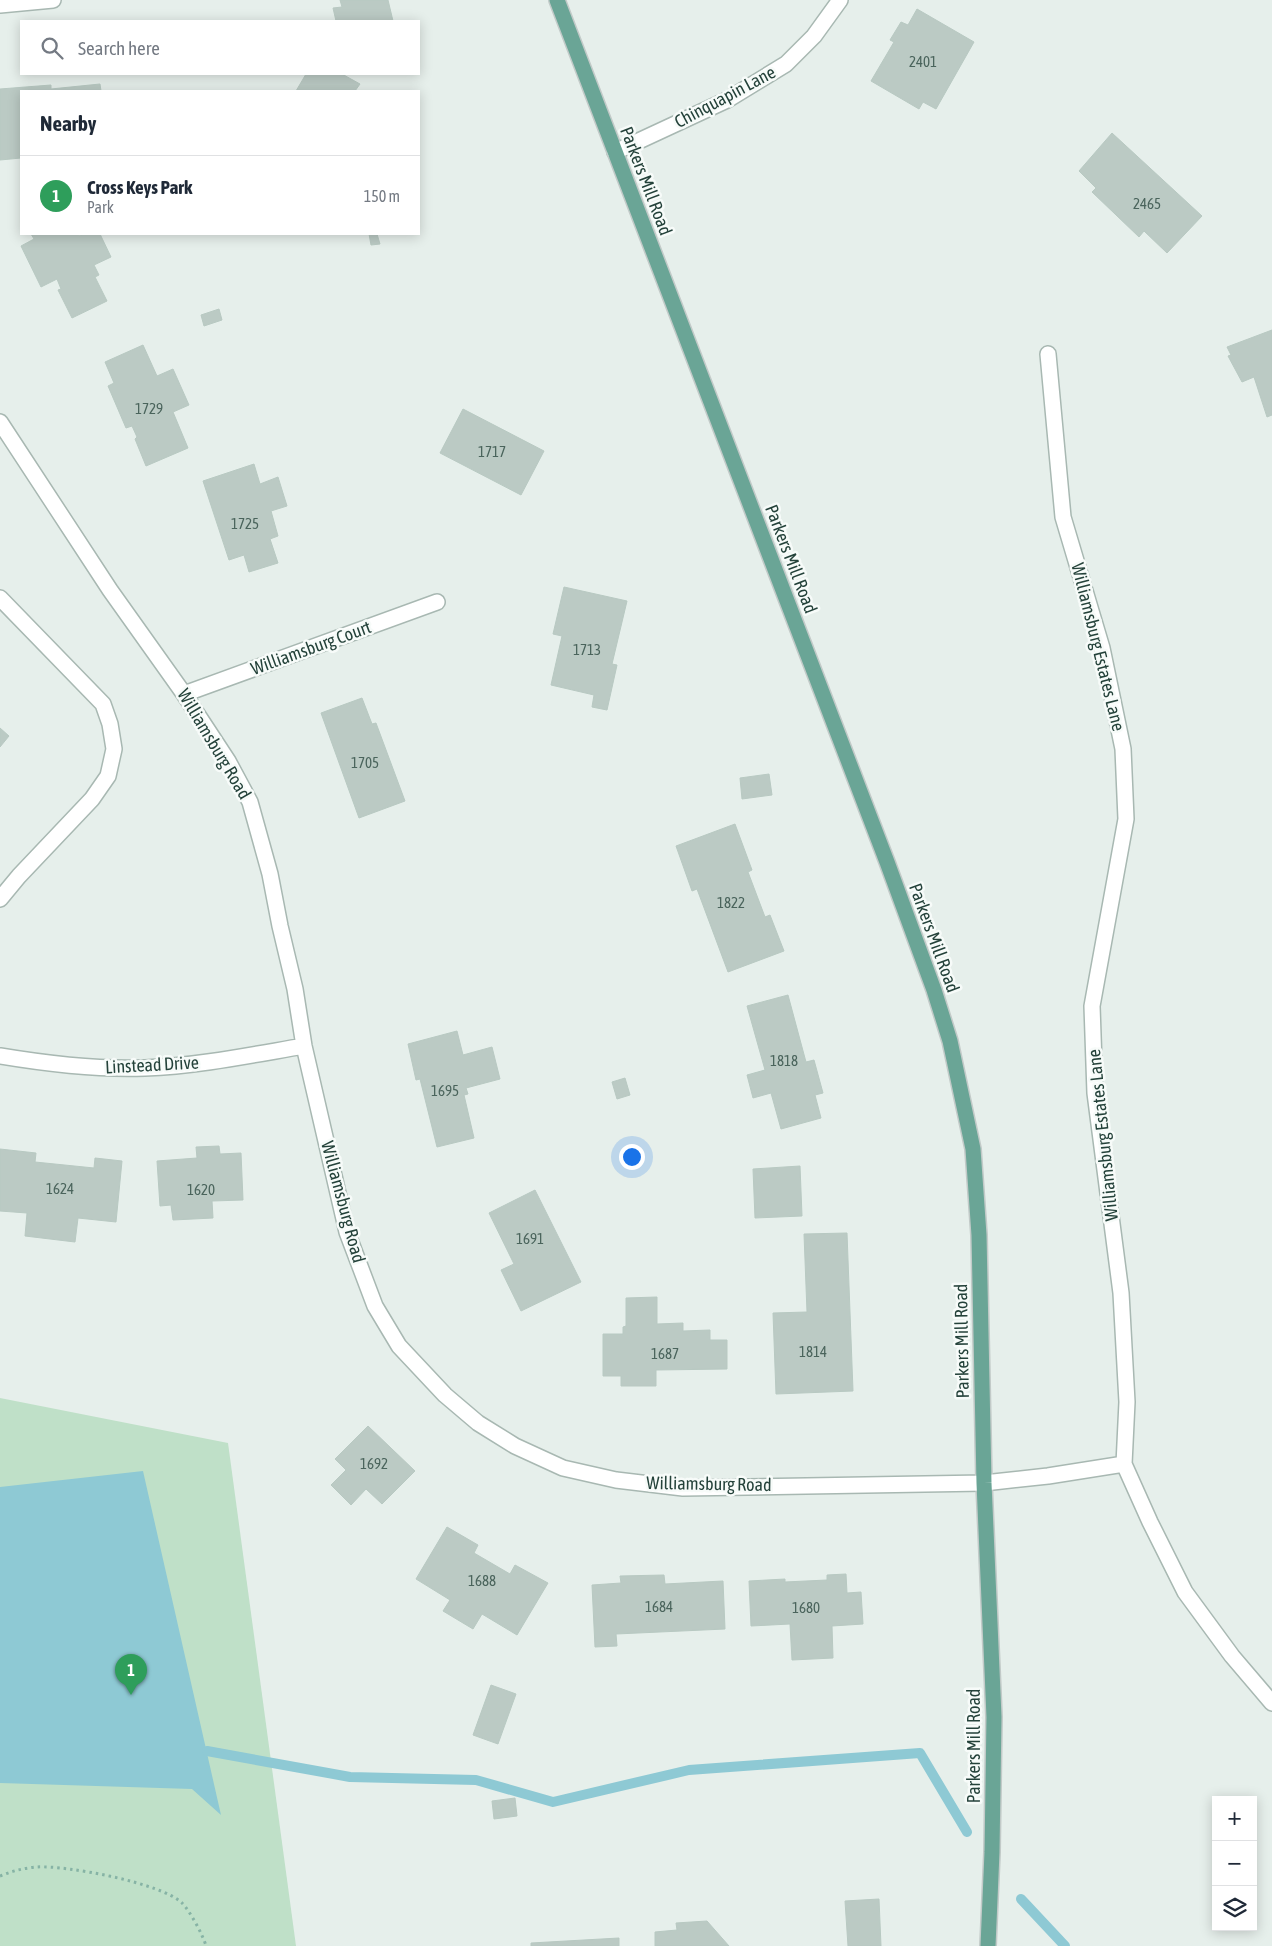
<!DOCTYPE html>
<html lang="en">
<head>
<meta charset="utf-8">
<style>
	:root { --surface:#fff; --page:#f2f2f3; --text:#1f2937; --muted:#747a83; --line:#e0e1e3; --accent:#7f5249 }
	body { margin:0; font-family:"Asap Condensed",sans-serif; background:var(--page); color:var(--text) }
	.controls { position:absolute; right:15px; bottom:15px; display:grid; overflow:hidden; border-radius:0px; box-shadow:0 2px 12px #0003 }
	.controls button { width:45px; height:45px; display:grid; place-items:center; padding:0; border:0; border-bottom:1px solid var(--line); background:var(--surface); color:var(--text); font:25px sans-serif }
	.you { position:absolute; left:631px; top:1156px; width:18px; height:18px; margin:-12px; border:4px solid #fff; border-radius:50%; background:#1a73e8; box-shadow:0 0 0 8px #1a73e833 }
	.badge { display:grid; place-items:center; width:32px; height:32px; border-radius:50%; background:var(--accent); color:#fff; font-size:16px; font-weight:700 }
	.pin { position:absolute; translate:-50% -41px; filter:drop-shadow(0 1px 2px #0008) }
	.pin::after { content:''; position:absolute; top:26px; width:18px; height:15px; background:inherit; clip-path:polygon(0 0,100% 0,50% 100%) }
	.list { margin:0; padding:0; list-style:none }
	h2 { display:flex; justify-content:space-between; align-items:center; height:65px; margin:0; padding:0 20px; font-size:21px }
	h2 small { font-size:16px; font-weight:400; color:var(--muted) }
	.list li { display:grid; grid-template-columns:32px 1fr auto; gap:15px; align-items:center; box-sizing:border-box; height:80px; padding:0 20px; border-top:1px solid var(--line) }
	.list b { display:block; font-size:19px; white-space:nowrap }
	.list p { margin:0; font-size:16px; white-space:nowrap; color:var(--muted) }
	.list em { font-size:16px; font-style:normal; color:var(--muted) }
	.icon { flex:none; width:28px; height:28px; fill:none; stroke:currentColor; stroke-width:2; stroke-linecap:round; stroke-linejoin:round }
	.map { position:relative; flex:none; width:1272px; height:1946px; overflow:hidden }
	.search { position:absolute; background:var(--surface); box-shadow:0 2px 12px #0003; left:20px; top:20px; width:400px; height:55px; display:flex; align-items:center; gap:12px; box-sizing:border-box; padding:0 18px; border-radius:0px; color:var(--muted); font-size:19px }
	.panel { position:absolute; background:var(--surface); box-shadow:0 2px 12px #0003; left:20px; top:90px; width:400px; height:145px; border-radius:0px }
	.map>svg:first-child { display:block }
	.green { fill:#bfe0c8 }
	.water { fill:#8ec9d4 }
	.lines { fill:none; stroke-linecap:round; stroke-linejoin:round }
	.stream { stroke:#8ec9d4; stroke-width:10 }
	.building { fill:#bbcac4; stroke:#b8c9c2 }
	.minor-casing { stroke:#a8b8b2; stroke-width:18 }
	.major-casing { stroke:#c2cac8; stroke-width:18 }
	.path { stroke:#86b3a5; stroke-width:3; stroke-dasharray:2.5 4; stroke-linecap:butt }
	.minor { stroke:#fff; stroke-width:15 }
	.major { stroke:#6aa596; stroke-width:15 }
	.labels { text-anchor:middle; stroke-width:5; stroke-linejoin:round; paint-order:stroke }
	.number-label { font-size:15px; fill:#4a645c }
	.street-label { font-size:18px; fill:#24423a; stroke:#f7fbf9 }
</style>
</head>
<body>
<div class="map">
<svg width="1272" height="1946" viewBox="0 0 1272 1946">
	<rect width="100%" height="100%" fill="#e6efeb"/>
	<path class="green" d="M 0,1398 L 228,1443 L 296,1946 L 0,1946 Z"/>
	<path class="water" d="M 143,1471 L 221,1815 L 192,1789 L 0,1783 L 0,1487 Z"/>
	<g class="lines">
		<path class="stream" d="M 207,1751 L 350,1777 L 476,1780 L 553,1802 L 689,1770 L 920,1753 L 967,1832
			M 1021,1899 L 1065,1946"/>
	</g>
	<path class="building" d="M 340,0 L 388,0 L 393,21 L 336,21 L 333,8 L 342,7 Z
		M 917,9 L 974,42 L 936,109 L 923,102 L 919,109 L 871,81 L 894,42 L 890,40 L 901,22 L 908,25 Z
		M 306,74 L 342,74 L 360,84 L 355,91 L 296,91 Z
		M 100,84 L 101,91 L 21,91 L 21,158 L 0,160 L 0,89 L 51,85 L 51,89 Z
		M 1112,133 L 1202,216 L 1167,253 L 1144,231 L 1139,237 L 1092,192 L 1096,188 L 1079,171 Z
		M 31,234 L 78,234 L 79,236 L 83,234 L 100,234 L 111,257 L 94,265 L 99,275 L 95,277 L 107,301 L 72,318 L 58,290 L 61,289 L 57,279 L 41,287 L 21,246 L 34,239 Z
		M 369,234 L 377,234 L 380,244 L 371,245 Z
		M 219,309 L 222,320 L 204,326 L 201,315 Z
		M 1272,330 L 1272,415 L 1267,417 L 1254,377 L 1242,382 L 1228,356 L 1231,355 L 1227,347 Z
		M 143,345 L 157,376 L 173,369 L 189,405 L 173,412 L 188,448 L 146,466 L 135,439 L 137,437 L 132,426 L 126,428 L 108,386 L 114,383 L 105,362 Z
		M 463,409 L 544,451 L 521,495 L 440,453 Z
		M 254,464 L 260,484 L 278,477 L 287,506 L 271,511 L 278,536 L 270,539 L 278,563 L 249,572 L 244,555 L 229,560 L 203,481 Z
		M 564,587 L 627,601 L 612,664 L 617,665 L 607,710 L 592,707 L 594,695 L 551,685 L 562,636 L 553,634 Z
		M 362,698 L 372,724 L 376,723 L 405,801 L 359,818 L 321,713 Z
		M 0,728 L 9,736 L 0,747 Z
		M 769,774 L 772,795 L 742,799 L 740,778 Z
		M 735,824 L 752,870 L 748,872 L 765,917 L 770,915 L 784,951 L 728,972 L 697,889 L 692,891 L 676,846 Z
		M 788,995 L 806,1062 L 814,1060 L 823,1093 L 815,1095 L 821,1118 L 781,1129 L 771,1093 L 753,1098 L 747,1075 L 765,1070 L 747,1006 Z
		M 457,1031 L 463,1055 L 492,1047 L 500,1079 L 466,1088 L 468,1094 L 464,1095 L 474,1138 L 437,1147 L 420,1079 L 416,1080 L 408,1044 Z
		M 625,1078 L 630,1095 L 617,1099 L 612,1082 Z
		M 219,1146 L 220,1154 L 241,1153 L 243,1200 L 212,1201 L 213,1218 L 173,1220 L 171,1205 L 160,1206 L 157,1161 L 197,1158 L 196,1147 Z
		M 0,1149 L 36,1153 L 35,1162 L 94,1168 L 95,1158 L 122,1161 L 116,1222 L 78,1218 L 75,1242 L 25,1236 L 27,1213 L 0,1211 Z
		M 800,1166 L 802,1216 L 755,1218 L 753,1169 Z
		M 535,1190 L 581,1282 L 521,1311 L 501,1270 L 514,1264 L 489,1213 Z
		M 847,1233 L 853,1391 L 776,1394 L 773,1313 L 807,1312 L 804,1234 Z
		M 657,1297 L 657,1324 L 683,1323 L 683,1331 L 710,1330 L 710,1340 L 727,1340 L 727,1369 L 656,1370 L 656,1386 L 621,1386 L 621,1376 L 603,1376 L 603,1334 L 623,1334 L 623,1327 L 626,1326 L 626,1298 Z
		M 368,1426 L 415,1471 L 382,1504 L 366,1489 L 351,1505 L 331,1485 L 346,1470 L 335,1459 Z
		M 447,1527 L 478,1545 L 474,1553 L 510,1574 L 515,1565 L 548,1583 L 517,1635 L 482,1614 L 473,1629 L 443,1611 L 450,1600 L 416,1579 Z
		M 846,1574 L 847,1593 L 861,1592 L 863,1624 L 832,1626 L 833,1658 L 792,1660 L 790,1624 L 751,1626 L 749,1581 L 785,1579 L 785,1582 L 827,1580 L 827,1575 Z
		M 664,1575 L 665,1584 L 723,1581 L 725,1629 L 616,1634 L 617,1646 L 595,1647 L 592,1585 L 621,1583 L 620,1576 Z
		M 491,1685 L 516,1694 L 498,1744 L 473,1735 Z
		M 515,1798 L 517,1816 L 494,1819 L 492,1801 Z
		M 879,1899 L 881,1946 L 848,1946 L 845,1901 Z
		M 707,1921 L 729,1946 L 655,1946 L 655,1932 L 677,1930 L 676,1923 Z
		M 619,1938 L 619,1946 L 531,1946 L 531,1943 Z"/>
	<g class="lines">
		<g class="minor-casing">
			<path id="minor" d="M 0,5 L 53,0
				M 615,152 L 727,100 L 786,64 L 814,36 L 840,0
				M 1048,354 L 1063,517 L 1102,648 L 1123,749 L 1126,819 L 1092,1006 L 1095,1093 L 1121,1293 L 1127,1402 L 1124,1464 L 1150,1522 L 1185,1592 L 1232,1656 L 1272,1703
				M 0,422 L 110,590 L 184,694 L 228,761 L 250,802 L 270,874 L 280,926 L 295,989 L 304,1046 L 347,1232 L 375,1306 L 399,1346 L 445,1395 L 478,1423 L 515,1446 L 563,1468 L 616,1480 L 683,1488 L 984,1483 L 1048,1476 L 1124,1464
				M 0,598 L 103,704 L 110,724 L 114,749 L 108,776 L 92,799 L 19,876 L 0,899
				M 184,694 L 437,602
				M 0,1056 C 48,1064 96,1070 145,1068 C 198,1066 251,1055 304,1046"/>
		</g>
		<g class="major-casing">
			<path id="major" d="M 557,0 L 887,862 L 934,990 L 950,1041 L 973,1149 L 979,1235 L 984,1483 L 994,1717 L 992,1852 L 988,1946"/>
		</g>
		<path class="path" d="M 0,1876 C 12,1871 24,1868 37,1867 C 65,1865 162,1883 182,1903 C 190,1911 203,1935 206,1946"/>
		<use href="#minor" class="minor"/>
		<use href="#major" class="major"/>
	</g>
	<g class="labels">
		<g class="number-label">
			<text x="923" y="67">2401</text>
			<text x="1147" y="209">2465</text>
			<text x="149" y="414">1729</text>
			<text x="492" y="457">1717</text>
			<text x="245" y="529">1725</text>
			<text x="587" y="655">1713</text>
			<text x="365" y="768">1705</text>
			<text x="731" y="908">1822</text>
			<text x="784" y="1066">1818</text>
			<text x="445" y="1096">1695</text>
			<text x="60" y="1194">1624</text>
			<text x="201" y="1195">1620</text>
			<text x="530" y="1244">1691</text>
			<text x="813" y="1357">1814</text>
			<text x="665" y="1359">1687</text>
			<text x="374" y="1469">1692</text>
			<text x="482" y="1586">1688</text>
			<text x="659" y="1612">1684</text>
			<text x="806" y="1613">1680</text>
		</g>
		<g class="street-label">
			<text transform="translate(725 97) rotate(-28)" y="6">Chinquapin Lane</text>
			<text transform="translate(646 181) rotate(69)" y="6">Parkers Mill Road</text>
			<text transform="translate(791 559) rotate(69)" y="6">Parkers Mill Road</text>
			<text transform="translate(1098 647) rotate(76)" y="6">Williamsburg Estates Lane</text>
			<text transform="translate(311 648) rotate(-20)" y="6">Williamsburg Court</text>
			<text transform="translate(214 744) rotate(59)" y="6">Williamsburg Road</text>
			<text transform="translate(934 938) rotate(70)" y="6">Parkers Mill Road</text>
			<text transform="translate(152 1065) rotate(-3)" y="6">Linstead Drive</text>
			<text transform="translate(1103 1135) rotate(-96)" y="6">Williamsburg Estates Lane</text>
			<text transform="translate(343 1202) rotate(75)" y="6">Williamsburg Road</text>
			<text transform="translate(962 1341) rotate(-91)" y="6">Parkers Mill Road</text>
			<text transform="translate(709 1484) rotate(1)" y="6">Williamsburg Road</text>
			<text transform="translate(974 1746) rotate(-90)" y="6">Parkers Mill Road</text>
		</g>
	</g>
</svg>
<div class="controls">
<button>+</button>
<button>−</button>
<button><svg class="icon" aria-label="layers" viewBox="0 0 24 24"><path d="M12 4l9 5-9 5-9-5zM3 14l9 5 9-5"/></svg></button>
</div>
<div class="you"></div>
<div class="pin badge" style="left:131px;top:1695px;background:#2e9e5b">1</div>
<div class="search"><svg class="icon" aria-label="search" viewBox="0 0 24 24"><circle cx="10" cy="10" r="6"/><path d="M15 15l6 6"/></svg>Search here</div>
<section class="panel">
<h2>Nearby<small></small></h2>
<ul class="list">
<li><span class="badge" style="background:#2e9e5b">1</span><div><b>Cross Keys Park</b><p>Park</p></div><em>150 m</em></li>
</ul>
</section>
</div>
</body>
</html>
